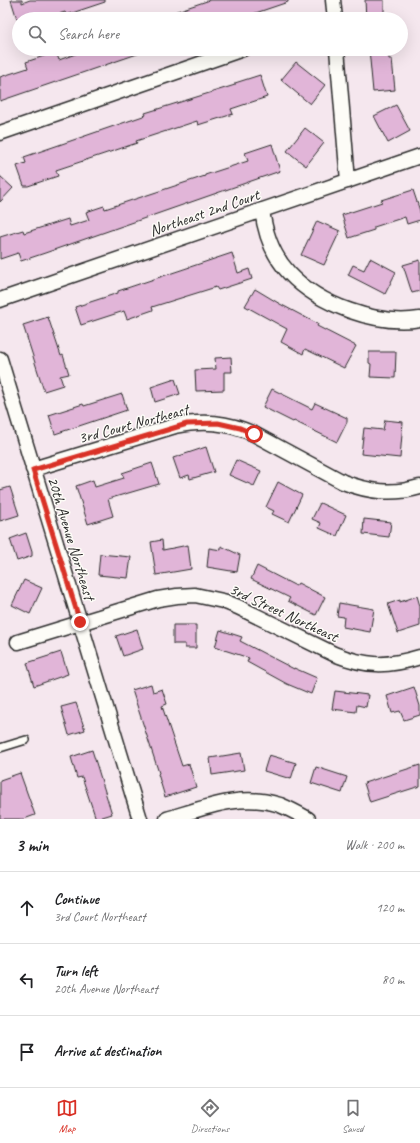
<!DOCTYPE html>
<html lang="en">
<head>
<meta charset="utf-8">
<style>
	:root { --surface:#fff; --page:#f6f6f6; --text:#202124; --muted:#757577; --line:#e0e0e0; --accent:#d93025 }
	body { margin:0; font-family:Caveat,sans-serif; background:var(--page); color:var(--text) }
	.stop { position:absolute; width:12px; height:12px; margin:-9px; border:3px solid #d93025; border-radius:50%; background:#fff }
	.stop.end { background:#d93025; border-color:#fff; box-shadow:0 1px 4px #0008 }
	.list { margin:0; padding:0; list-style:none }
	h2 { display:flex; justify-content:space-between; align-items:center; height:52px; margin:0; padding:0 16px; font-size:17px }
	h2 small { font-size:13px; font-weight:400; color:var(--muted) }
	.list li { display:grid; grid-template-columns:26px 1fr auto; gap:12px; align-items:center; box-sizing:border-box; height:72px; padding:0 16px; border-top:1px solid var(--line) }
	.list b { display:block; font-size:15px; white-space:nowrap }
	.list p { margin:0; font-size:13px; white-space:nowrap; color:var(--muted) }
	.list em { font-size:13px; font-style:normal; color:var(--muted) }
	.icon { flex:none; width:22px; height:22px; fill:none; stroke:currentColor; stroke-width:2; stroke-linecap:round; stroke-linejoin:round }
	.map { position:relative; flex:none; width:420px; height:819px; overflow:hidden }
	.search { position:absolute; background:var(--surface); box-shadow:0 4px 16px #0002; left:12px; right:12px; top:12px; height:44px; display:flex; align-items:center; gap:10px; box-sizing:border-box; padding:0 14px; border-radius:22px; color:var(--muted); font-size:15px }
	.sheet { height:268px; background:var(--surface) }
	nav { display:flex; justify-content:space-around; align-items:center; box-sizing:border-box; height:56px; border-top:1px solid var(--line); background:var(--surface); font-size:11px; color:var(--muted) }
	nav a { display:grid; justify-items:center; gap:2px }
	nav .on { color:var(--accent) }
	.map>svg:first-child { display:block }
	.building { fill:#e1b5d8; stroke:#2b2b2b }
	.lines { fill:none; stroke-linecap:round; stroke-linejoin:round }
	.lane-casing { stroke:#2b2b2b; stroke-width:10 }
	.street-casing { stroke:#2b2b2b; stroke-width:17 }
	.lane { stroke:#fdfcf7; stroke-width:7 }
	.street { stroke:#fdfcf7; stroke-width:14 }
	.route { stroke:#d93025; stroke-width:5 }
	.labels { text-anchor:middle; stroke-width:3; stroke-linejoin:round; paint-order:stroke }
	.street-label { font-size:16px; fill:#2b2b2b; stroke:#fdfcf7 }
</style>
</head>
<body>
<div class="map">
<svg width="420" height="819" viewBox="0 0 420 819">
	<rect width="100%" height="100%" fill="#f5e7ee"/>
	<filter id="ink" filterUnits="userSpaceOnUse"><feTurbulence type="fractalNoise" baseFrequency=".025" numOctaves="2"/><feDisplacementMap in="SourceGraphic" scale="8" xChannelSelector="R" yChannelSelector="G"/><feConvolveMatrix kernelMatrix="1 2 1 2 8 2 1 2 1" color-interpolation-filters="sRGB"/></filter>
	<g filter="url(#ink)">
		<path class="building" d="M 11,0 L 22,0 L 22,3 L 30,0 L 105,0 L 105,2 L 66,15 L 65,12 L 43,19 L 17,19 Z
			M 210,0 L 288,0 L 288,2 L 238,19 L 159,19 L 159,17 Z
			M 365,0 L 384,0 L 384,19 L 366,19 Z
			M 77,49 L 146,49 L 146,51 L 0,101 L 0,77 L 28,68 L 26,62 L 56,52 L 59,60 L 78,53 Z
			M 369,49 L 388,49 L 389,59 L 392,59 L 395,90 L 373,92 Z
			M 296,62 L 325,85 L 310,104 L 281,80 Z
			M 260,75 L 267,97 L 231,109 L 233,114 L 198,125 L 197,121 L 136,141 L 137,143 L 56,170 L 58,176 L 28,186 L 24,186 L 17,166 L 26,163 L 24,157 L 146,115 L 145,113 L 235,85 L 235,83 Z
			M 396,105 L 410,131 L 388,143 L 374,116 Z
			M 305,128 L 324,143 L 306,166 L 287,151 Z
			M 272,144 L 280,171 L 45,253 L 21,261 L 18,253 L 0,259 L 0,237 L 23,230 L 24,233 L 68,219 L 70,226 L 89,220 L 86,212 L 104,206 L 105,209 L 205,176 L 205,175 L 248,161 L 245,153 Z
			M 0,176 L 13,188 L 0,202 Z
			M 413,190 L 420,211 L 420,220 L 407,224 L 405,217 L 374,227 L 374,230 L 349,238 L 342,215 L 382,202 L 381,200 Z
			M 317,221 L 340,231 L 324,265 L 301,255 Z
			M 232,253 L 238,273 L 249,269 L 252,279 L 218,290 L 216,287 L 152,307 L 153,310 L 127,319 L 124,311 L 81,325 L 75,307 L 118,293 L 118,291 Z
			M 370,258 L 396,272 L 385,294 L 348,275 L 353,265 L 364,270 Z
			M 420,260 L 420,291 L 412,293 L 403,265 Z
			M 255,289 L 280,304 L 318,324 L 317,326 L 356,346 L 344,368 L 305,349 L 303,354 L 281,342 L 287,329 L 245,306 Z
			M 48,317 L 61,356 L 63,355 L 69,374 L 60,376 L 63,385 L 44,391 L 23,325 Z
			M 369,352 L 396,352 L 395,378 L 370,377 L 371,364 L 369,363 Z
			M 231,357 L 232,372 L 224,372 L 224,390 L 196,391 L 195,370 L 216,369 L 215,358 Z
			M 175,379 L 180,394 L 155,402 L 151,387 Z
			M 272,389 L 312,409 L 315,403 L 347,418 L 347,422 L 337,442 L 294,421 L 293,422 L 263,407 Z
			M 122,394 L 127,410 L 55,434 L 49,415 L 83,404 L 84,406 Z
			M 385,420 L 403,422 L 400,458 L 361,454 L 364,428 L 383,430 Z
			M 206,447 L 214,472 L 190,479 L 189,475 L 180,478 L 173,458 Z
			M 236,460 L 261,471 L 254,486 L 229,475 Z
			M 152,463 L 159,484 L 108,499 L 113,516 L 88,524 L 76,486 L 93,480 L 95,487 L 124,478 L 122,473 Z
			M 278,482 L 302,495 L 289,522 L 272,514 L 274,511 L 266,507 Z
			M 10,487 L 19,515 L 0,521 L 0,490 Z
			M 320,503 L 346,515 L 337,536 L 319,528 L 321,523 L 312,519 Z
			M 364,519 L 391,522 L 389,537 L 363,534 Z
			M 26,533 L 32,552 L 32,556 L 17,561 L 10,539 Z
			M 162,540 L 163,550 L 188,545 L 191,569 L 156,575 L 151,542 Z
			M 221,546 L 240,555 L 237,572 L 207,567 L 209,548 L 221,550 Z
			M 100,554 L 131,557 L 128,578 L 98,575 Z
			M 257,566 L 296,586 L 298,583 L 325,597 L 316,615 L 288,601 L 290,598 L 251,579 Z
			M 24,580 L 42,588 L 30,614 L 12,605 Z
			M 417,596 L 420,606 L 420,626 L 398,633 L 388,604 L 400,600 L 400,602 Z
			M 339,603 L 374,609 L 370,632 L 343,627 L 344,617 L 337,616 Z
			M 173,625 L 196,625 L 196,648 L 185,648 L 185,644 L 173,644 Z
			M 137,629 L 143,649 L 123,656 L 116,636 Z
			M 220,630 L 242,637 L 240,641 L 294,669 L 294,668 L 317,678 L 311,694 L 287,684 L 247,662 L 249,658 L 215,647 Z
			M 61,652 L 68,674 L 34,686 L 27,663 Z
			M 151,684 L 153,692 L 162,689 L 167,704 L 162,706 L 182,766 L 189,764 L 196,787 L 165,797 L 158,774 L 159,773 L 132,690 Z
			M 414,687 L 420,706 L 420,715 L 404,720 L 400,711 L 392,713 L 387,696 Z
			M 335,691 L 368,695 L 366,707 L 357,705 L 356,712 L 332,709 Z
			M 76,703 L 85,730 L 69,735 L 61,707 Z
			M 92,750 L 112,814 L 96,819 L 82,777 L 77,778 L 71,757 Z
			M 241,753 L 244,770 L 212,775 L 210,758 Z
			M 269,755 L 296,763 L 291,779 L 264,771 Z
			M 420,765 L 420,786 L 370,802 L 364,783 Z
			M 316,767 L 347,777 L 342,793 L 311,783 Z
			M 20,773 L 35,815 L 24,819 L 0,819 L 0,780 Z"/>
		<g class="lines">
			<g class="lane-casing">
				<path id="lane" d="M 0,748 L 26,740"/>
			</g>
			<g class="street-casing">
				<path id="street" d="M 333,0 L 335,19
					M 337,49 L 348,181
					M 0,133 L 243,49
					M 262,210 C 265,233 273,256 289,273 C 319,305 377,326 420,319
					M 0,300 L 420,156
					M 0,359 L 140,819
					M 33,469 L 175,426 C 203,420 227,422 254,434 L 343,482 C 369,492 393,495 420,487
					M 18,642 L 158,599 L 177,596 L 195,595 L 223,601 L 238,607 L 334,654 C 367,667 387,667 420,657
					M 167,819 C 204,808 241,792 280,805 C 290,809 299,814 308,819"/>
			</g>
			<use href="#lane" class="lane"/>
			<use href="#street" class="street"/>
		</g>
	</g>
	<g class="lines" filter="url(#ink)">
		<path class="route" d="M 80,622 L 33,470 L 187,424 L 218,423 L 240,428 L 254,434"/>
	</g>
	<g class="labels">
		<g class="street-label">
			<text transform="translate(204 212) rotate(-19)" y="6">Northeast 2nd Court</text>
			<text transform="translate(133 423) rotate(-15)" y="6">3rd Court Northeast</text>
			<text transform="translate(72 538) rotate(73)" y="6">20th Avenue Northeast</text>
			<text transform="translate(284 612) rotate(25)" y="6">3rd Street Northeast</text>
		</g>
	</g>
</svg>
<div class="stop" style="left:254px;top:434px"></div>
<div class="stop end" style="left:80px;top:622px"></div>
<div class="search"><svg class="icon" aria-label="search" viewBox="0 0 24 24"><circle cx="10" cy="10" r="6"/><path d="M15 15l6 6"/></svg>Search here</div>
</div>
<section class="sheet">
<h2>3 min<small>Walk · 200 m</small></h2>
<ul class="list">
<li><svg class="icon" aria-label="ahead" viewBox="0 0 24 24"><path d="M12 20V5M6 11l6-6 6 6"/></svg><div><b>Continue</b><p>3rd Court Northeast</p></div><em>120 m</em></li>
<li><svg class="icon" aria-label="left" viewBox="0 0 24 24"><path d="M17 20v-9H6M10 6l-5 5 5 5"/></svg><div><b>Turn left</b><p>20th Avenue Northeast</p></div><em>80 m</em></li>
<li><svg class="icon" aria-label="arrive" viewBox="0 0 24 24"><path d="M6 21V4h12l-3 4 3 4H6"/></svg><div><b>Arrive at destination</b></div></li>
</ul>
</section>
<nav>
<a class="on"><svg class="icon" aria-label="map" viewBox="0 0 24 24"><path d="M3 6l6-2 6 2 6-2v14l-6 2-6-2-6 2zM9 4v14M15 6v14"/></svg>Map</a>
<a><svg class="icon" aria-label="directions" viewBox="0 0 24 24"><path d="M12 3l9 9-9 9-9-9zM9 14v-3h6M13 9l2 2-2 2"/></svg>Directions</a>
<a><svg class="icon" aria-label="saved" viewBox="0 0 24 24"><path d="M7 4h10v16l-5-4-5 4z"/></svg>Saved</a>
</nav>
</body>
</html>
